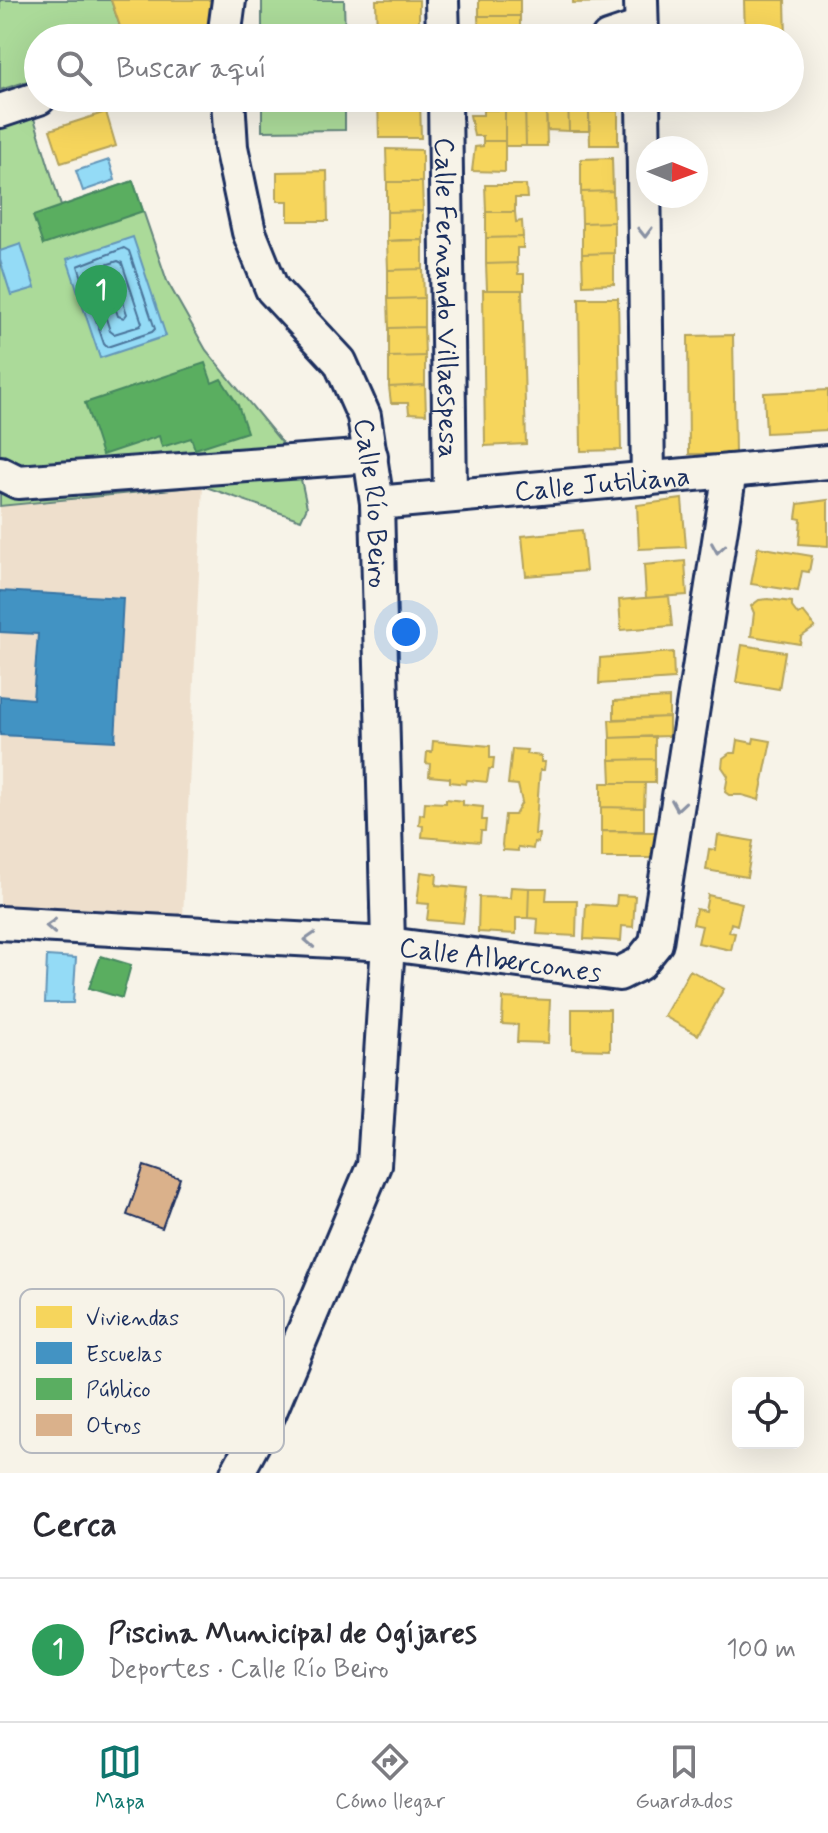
<!DOCTYPE html>
<html lang="es">
<head>
<meta charset="utf-8">
<style>
	:root { --surface:#fff; --page:#f2f2f3; --text:#2b2b33; --muted:#7c7c81; --line:#e1e1e2; --accent:#0f766e }
	body { margin:0; font-family:Mynerve,sans-serif; background:var(--page); color:var(--text) }
	.controls { position:absolute; right:24px; bottom:24px; display:grid; overflow:hidden; border-radius:12px; box-shadow:0 8px 32px #0002 }
	.controls button { width:72px; height:72px; display:grid; place-items:center; padding:0; border:0; border-bottom:2px solid var(--line); background:var(--surface); color:var(--text); font:40px sans-serif }
	.compass { position:absolute; left:636px; top:136px; width:72px; height:72px; border-radius:50%; background:var(--surface); box-shadow:0 8px 32px #0002; rotate:91deg }
	.you { position:absolute; left:406px; top:632px; width:28px; height:28px; margin:-20px; border:6px solid #fff; border-radius:50%; background:#1a73e8; box-shadow:0 0 0 12px #1a73e833 }
	.badge { display:grid; place-items:center; width:52px; height:52px; border-radius:50%; background:var(--accent); color:#fff; font-size:26px; font-weight:700 }
	.pin { position:absolute; translate:-50% -66px; filter:drop-shadow(0 2px 4px #0008) }
	.pin::after { content:''; position:absolute; top:42px; width:28px; height:24px; background:inherit; clip-path:polygon(0 0,100% 0,50% 100%) }
	.list { margin:0; padding:0; list-style:none }
	h2 { display:flex; justify-content:space-between; align-items:center; height:104px; margin:0; padding:0 32px; font-size:34px }
	h2 small { font-size:26px; font-weight:400; color:var(--muted) }
	.list li { display:grid; grid-template-columns:52px 1fr auto; gap:24px; align-items:center; box-sizing:border-box; height:144px; padding:0 32px; border-top:2px solid var(--line) }
	.list b { display:block; font-size:30px; white-space:nowrap }
	.list p { margin:0; font-size:26px; white-space:nowrap; color:var(--muted) }
	.list em { font-size:26px; font-style:normal; color:var(--muted) }
	.icon { flex:none; width:44px; height:44px; fill:none; stroke:currentColor; stroke-width:2; stroke-linecap:round; stroke-linejoin:round }
	.map { position:relative; flex:none; width:828px; height:1473px; overflow:hidden }
	.search { position:absolute; background:var(--surface); box-shadow:0 8px 32px #0002; left:24px; right:24px; top:24px; height:88px; display:flex; align-items:center; gap:20px; box-sizing:border-box; padding:0 28px; border-radius:44px; color:var(--muted); font-size:30px }
	.sheet { height:248px; background:var(--surface) }
	nav { display:flex; justify-content:space-around; align-items:center; box-sizing:border-box; height:112px; border-top:2px solid var(--line); background:var(--surface); font-size:22px; color:var(--muted) }
	nav a { display:grid; justify-items:center; gap:4px }
	nav .on { color:var(--accent) }
	.map>svg:first-child { display:block }
	.built { fill:#eedfcc }
	.green { fill:#abda99; stroke:#63847c; stroke-width:2 }
	.water { fill:#94dbf6; stroke:#6496b9; stroke-width:2 }
	.homes { fill:#f6d55c; stroke:#b4a35d; stroke-width:2 }
	.schools { fill:#4393c3; stroke:#3775a5; stroke-width:2 }
	.public { fill:#5aae61; stroke:#478860; stroke-width:2 }
	.lines { fill:none; stroke-linecap:round; stroke-linejoin:round }
	.shore { stroke:#4b749b; stroke-width:2 }
	.building { fill:#dab18b; stroke:#1b2f5e; stroke-width:2 }
	.minor-casing { stroke:#1b2f5e; stroke-width:38 }
	.minor { stroke:#f7f3e8; stroke-width:32 }
	.oneway { stroke:#8991a3 }
	.labels { text-anchor:middle; stroke-width:8; stroke-linejoin:round; paint-order:stroke }
	.street-label { font-size:28px; fill:#1b2f5e; stroke:#f7f3e8 }
	.key { fill:#f7f3e8; stroke:#b5b8bf; stroke-width:2 }
	.key-label { font-size:22px; fill:#1b2f5e }
</style>
</head>
<body>
<div class="map">
<svg width="828" height="1473" viewBox="0 0 828 1473">
	<rect width="100%" height="100%" fill="#f7f3e8"/>
	<filter id="ink" filterUnits="userSpaceOnUse"><feTurbulence type="fractalNoise" baseFrequency=".0125" numOctaves="2"/><feDisplacementMap in="SourceGraphic" scale="16" xChannelSelector="R" yChannelSelector="G"/><feConvolveMatrix kernelMatrix="1 2 1 2 8 2 1 2 1" color-interpolation-filters="sRGB"/></filter>
	<g filter="url(#ink)">
		<path class="built" d="M 203,486 L 183,917 L 0,908 L 0,506 Z"/>
		<path class="green" d="M 0,0 L 111,0 L 124,38 L 38,38 L 38,78 L 0,90 Z
			M 262,0 L 344,0 L 345,38 L 262,38 Z
			M 262,98 L 345,98 L 345,130 L 262,131 Z
			M 33,115 L 61,206 L 133,181 L 167,281 L 206,350 L 297,461 L 307,507 L 301,520 L 203,486 L 0,506 L 0,126 Z"/>
		<path class="water" d="M 109,160 L 115,180 L 83,191 L 76,171 Z
			M 133,237 L 166,336 L 100,358 L 67,259 Z
			M 21,244 L 35,288 L 11,295 L 0,260 L 0,251 Z
			M 47,956 L 76,958 L 73,1003 L 45,1003 Z"/>
		<path class="homes" d="M 111,0 L 218,0 L 214,29 L 185,38 L 124,38 Z
			M 376,0 L 419,0 L 419,38 L 377,38 Z
			M 479,0 L 520,0 L 520,16 L 479,16 Z
			M 573,0 L 613,0 L 613,2 L 573,3 Z
			M 744,0 L 785,0 L 786,38 L 745,38 Z
			M 478,16 L 520,16 L 520,38 L 479,38 Z
			M 378,98 L 420,98 L 421,138 L 379,138 Z
			M 546,98 L 568,98 L 569,131 L 547,130 Z
			M 568,98 L 589,98 L 589,131 L 569,131 Z
			M 589,98 L 618,98 L 618,111 L 589,111 Z
			M 511,103 L 525,103 L 526,146 L 505,146 L 505,105 L 511,106 Z
			M 525,103 L 546,106 L 547,146 L 526,146 Z
			M 483,110 L 505,110 L 505,141 L 483,141 L 483,136 L 474,136 L 470,115 L 483,115 Z
			M 589,111 L 618,111 L 618,145 L 590,145 Z
			M 106,112 L 116,146 L 61,163 L 50,130 Z
			M 483,141 L 505,141 L 505,172 L 472,171 L 475,147 L 483,146 Z
			M 386,149 L 422,150 L 422,182 L 387,182 Z
			M 612,158 L 613,191 L 581,192 L 581,159 Z
			M 327,171 L 328,221 L 288,221 L 288,201 L 277,201 L 277,172 Z
			M 387,182 L 422,182 L 423,211 L 387,212 Z
			M 485,185 L 526,185 L 527,198 L 515,198 L 515,212 L 486,212 Z
			M 613,191 L 614,222 L 582,223 L 581,192 Z
			M 423,211 L 423,240 L 387,241 L 387,212 Z
			M 486,212 L 515,212 L 516,222 L 522,221 L 523,237 L 486,238 Z
			M 614,222 L 614,253 L 582,254 L 582,223 Z
			M 523,237 L 523,248 L 517,248 L 517,263 L 486,264 L 486,238 Z
			M 401,240 L 423,240 L 423,269 L 388,270 L 387,241 Z
			M 614,253 L 614,284 L 583,285 L 582,254 Z
			M 517,263 L 518,274 L 524,274 L 524,290 L 487,290 L 486,264 Z
			M 423,269 L 424,298 L 388,299 L 388,270 Z
			M 483,290 L 522,290 L 526,444 L 485,446 Z
			M 424,298 L 424,327 L 389,328 L 388,299 Z
			M 579,298 L 618,298 L 621,450 L 581,451 Z
			M 424,327 L 425,356 L 389,357 L 389,328 Z
			M 733,335 L 735,454 L 689,454 L 688,336 Z
			M 425,356 L 425,385 L 389,387 L 389,357 Z
			M 425,385 L 426,414 L 409,413 L 408,403 L 391,403 L 389,387 Z
			M 828,390 L 828,430 L 766,433 L 764,393 Z
			M 682,499 L 686,547 L 639,549 L 637,505 Z
			M 828,500 L 828,546 L 799,544 L 801,519 L 796,518 L 798,504 Z
			M 582,530 L 586,571 L 526,576 L 522,536 Z
			M 758,547 L 812,556 L 809,572 L 802,571 L 798,591 L 751,584 Z
			M 685,561 L 687,595 L 646,598 L 644,565 Z
			M 669,596 L 672,626 L 621,630 L 619,600 Z
			M 768,599 L 792,602 L 792,607 L 798,615 L 803,612 L 815,627 L 801,637 L 800,644 L 751,636 L 754,613 L 751,606 L 759,600 Z
			M 742,645 L 785,652 L 779,689 L 736,682 Z
			M 673,652 L 674,679 L 599,684 L 600,658 Z
			M 669,698 L 669,717 L 614,719 L 614,701 Z
			M 669,717 L 669,736 L 610,738 L 609,720 Z
			M 655,736 L 655,759 L 610,760 L 610,738 Z
			M 754,738 L 771,741 L 759,800 L 742,795 L 729,795 L 725,792 L 728,776 L 722,767 L 723,758 L 730,753 L 736,753 L 738,740 L 753,743 Z
			M 433,741 L 490,746 L 490,758 L 494,758 L 493,769 L 489,769 L 487,782 L 467,780 L 466,784 L 450,782 L 450,778 L 429,776 L 430,764 L 426,763 L 427,752 L 432,752 Z
			M 512,749 L 527,750 L 526,754 L 541,756 L 541,762 L 545,762 L 544,770 L 540,770 L 535,834 L 539,834 L 538,843 L 534,842 L 533,849 L 518,847 L 518,851 L 503,850 L 502,845 L 505,815 L 515,815 L 522,802 L 518,785 L 508,784 Z
			M 655,759 L 655,783 L 611,783 L 610,760 Z
			M 601,783 L 645,783 L 644,808 L 601,807 Z
			M 446,799 L 463,801 L 463,805 L 483,807 L 482,820 L 486,820 L 485,831 L 481,831 L 480,842 L 422,837 L 423,826 L 419,825 L 420,814 L 424,815 L 425,802 L 446,803 Z
			M 601,807 L 644,808 L 644,831 L 601,831 Z
			M 602,831 L 656,832 L 653,858 L 602,858 Z
			M 718,835 L 753,841 L 747,877 L 706,870 L 709,849 L 716,850 Z
			M 421,872 L 437,874 L 436,885 L 467,888 L 463,923 L 427,920 L 429,904 L 417,903 Z
			M 511,887 L 529,888 L 528,918 L 516,918 L 516,934 L 478,932 L 479,897 L 510,898 Z
			M 529,888 L 547,888 L 546,900 L 577,900 L 576,936 L 537,934 L 538,919 L 528,918 Z
			M 617,895 L 635,896 L 633,927 L 622,926 L 621,941 L 584,939 L 586,904 L 616,906 Z
			M 708,895 L 742,903 L 737,925 L 731,923 L 729,932 L 735,933 L 731,950 L 698,943 L 702,926 L 693,924 L 696,909 L 705,911 Z
			M 690,970 L 724,989 L 698,1035 L 664,1016 Z
			M 503,998 L 550,1000 L 548,1043 L 517,1042 L 518,1025 L 502,1024 Z
			M 572,1009 L 610,1009 L 610,1050 L 572,1049 Z"/>
		<path class="schools" d="M 0,591 L 123,598 L 115,741 L 0,735 L 0,696 L 33,699 L 38,634 L 0,632 Z"/>
		<path class="public" d="M 133,181 L 143,211 L 43,245 L 33,216 Z
			M 205,363 L 212,383 L 221,379 L 238,405 L 247,432 L 195,449 L 191,438 L 162,447 L 159,436 L 102,455 L 85,403 Z
			M 101,956 L 131,965 L 122,998 L 89,988 Z"/>
		<g class="lines">
			<path class="shore" d="M 124,248 L 129,251 L 155,329 L 152,332 L 107,347 L 104,344 L 78,266 Z
				M 118,261 L 122,263 L 142,323 L 140,326 L 114,334 L 110,331 L 91,272 L 93,269 Z
				M 109,276 L 115,279 L 127,314 L 124,318 L 118,316 L 106,281 Z"/>
		</g>
		<path class="building" d="M 144,1166 L 180,1178 L 162,1228 L 127,1215 Z"/>
		<g class="lines">
			<g class="minor-casing">
				<g id="minor">
					<path d="M 442,0 L 443,38"/>
					<path d="M 641,0 L 642,38"/>
					<path d="M 224,38 L 229,0"/>
					<path d="M 608,38 L 641,27"/>
					<path id="s1" d="M 228,98 L 231,147 L 249,232 L 272,289 L 340,362 L 364,416 L 377,503 L 388,944 L 374,1165 L 269,1414 L 237,1473"/>
					<path id="s2" d="M 445,98 L 450,496"/>
					<path d="M 643,98 L 648,479"/>
					<path d="M 0,111 L 39,98"/>
					<path d="M 0,473 L 18,482 L 371,456"/>
					<path id="s3" d="M 377,503 L 828,462"/>
					<path id="s4" d="M 0,923 L 388,944 L 619,974 L 639,964 L 656,943 L 730,471"/>
				</g>
			</g>
			<use href="#minor" class="minor"/>
		</g>
		<defs><path id="oneway-chevron" d="M-2-3.5L2.5 0L-2 3.5" fill="none" stroke-width="1.6" stroke-linecap="round" stroke-linejoin="round" transform="scale(2)"/></defs>
		<g class="oneway">
			<use href="#oneway-chevron" transform="translate(645 232) rotate(89)"/>
			<use href="#oneway-chevron" transform="translate(718 548) rotate(99)"/>
			<use href="#oneway-chevron" transform="translate(678 805) rotate(99)"/>
			<use href="#oneway-chevron" transform="translate(51 926) rotate(-177)"/>
			<use href="#oneway-chevron" transform="translate(310 940) rotate(-177)"/>
		</g>
	</g>
	<g class="labels">
		<g class="street-label">
			<text dy="10" stroke="none"><textPath href="#s2" startOffset="200">Calle Fernando Villaespesa</textPath></text>
			<text dy="10" stroke="none"><textPath href="#s3" startOffset="226">Calle Jutiliana</textPath></text>
			<text dy="10" stroke="none"><textPath href="#s1" startOffset="444">Calle Río Beiro</textPath></text>
			<text dy="10" stroke="none"><textPath href="#s4" startOffset="502">Calle Albercones</textPath></text>
		</g>
	</g>
	<rect x="20" y="1289" width="264" height="164" rx="12" class="key"/>
	<rect x="36" y="1306" width="36" height="22" fill="#f6d55c"/>
	<rect x="36" y="1342" width="36" height="22" fill="#4393c3"/>
	<rect x="36" y="1378" width="36" height="22" fill="#5aae61"/>
	<rect x="36" y="1414" width="36" height="22" fill="#dab18b"/>
	<g class="key-label">
		<text x="86" y="1325">Viviendas</text>
		<text x="86" y="1361">Escuelas</text>
		<text x="86" y="1397">Público</text>
		<text x="86" y="1433">Otros</text>
	</g>
</svg>
<div class="controls">
<button><svg class="icon" aria-label="locate" viewBox="0 0 24 24"><circle cx="12" cy="12" r="6"/><path d="M12 2v4M12 18v4M2 12h4M18 12h4"/></svg></button>
</div>
<svg class="compass" viewBox="-18 -18 36 36"><path d="M0-13l5 13h-10z" fill="#e53935"/><path d="M0 13l5-13h-10z" fill="#7c7c81"/></svg>
<div class="you"></div>
<div class="pin badge" style="left:101px;top:331px;background:#2e9e5b">1</div>
<div class="search"><svg class="icon" aria-label="search" viewBox="0 0 24 24"><circle cx="10" cy="10" r="6"/><path d="M15 15l6 6"/></svg>Buscar aquí</div>
</div>
<section class="sheet">
<h2>Cerca<small></small></h2>
<ul class="list">
<li><span class="badge" style="background:#2e9e5b">1</span><div><b>Piscina Municipal de Ogíjares</b><p>Deportes · Calle Río Beiro</p></div><em>100 m</em></li>
</ul>
</section>
<nav>
<a class="on"><svg class="icon" aria-label="map" viewBox="0 0 24 24"><path d="M3 6l6-2 6 2 6-2v14l-6 2-6-2-6 2zM9 4v14M15 6v14"/></svg>Mapa</a>
<a><svg class="icon" aria-label="directions" viewBox="0 0 24 24"><path d="M12 3l9 9-9 9-9-9zM9 14v-3h6M13 9l2 2-2 2"/></svg>Cómo llegar</a>
<a><svg class="icon" aria-label="saved" viewBox="0 0 24 24"><path d="M7 4h10v16l-5-4-5 4z"/></svg>Guardados</a>
</nav>
</body>
</html>
